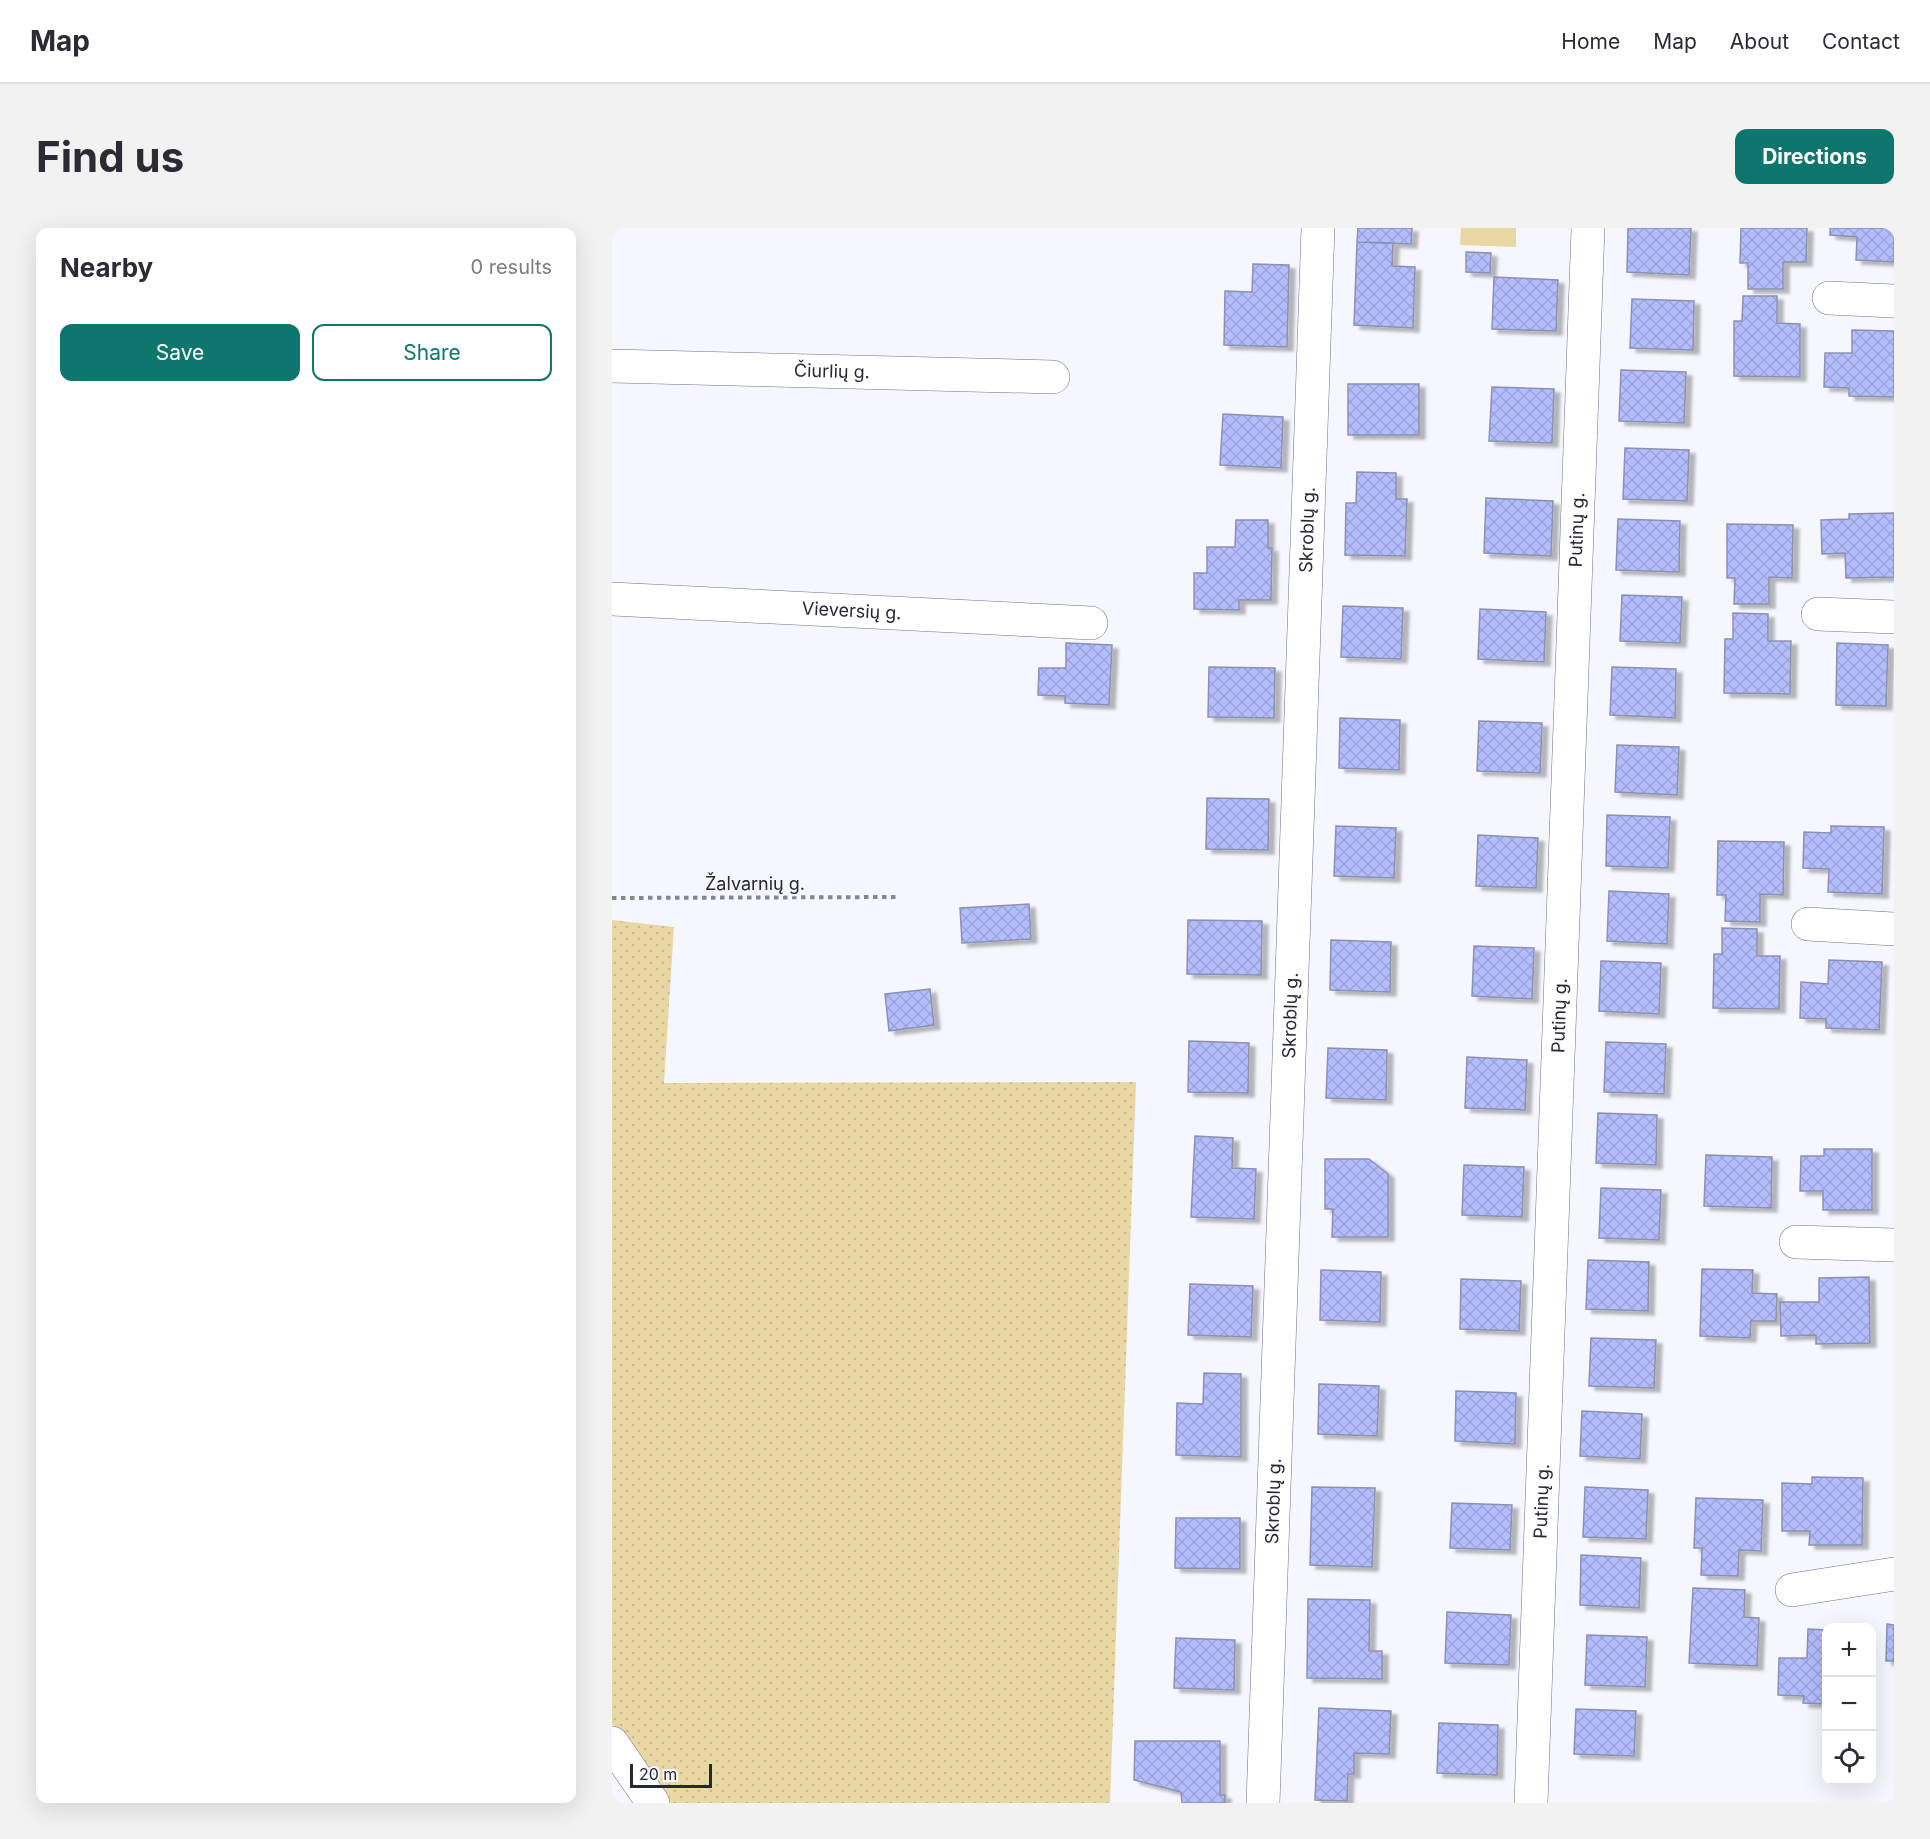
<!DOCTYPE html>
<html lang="en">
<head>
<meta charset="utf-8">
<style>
	:root { --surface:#fff; --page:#f2f2f3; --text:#2b2b33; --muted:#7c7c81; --line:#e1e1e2; --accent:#0f766e }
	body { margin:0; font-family:Inter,sans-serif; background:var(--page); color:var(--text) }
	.controls { position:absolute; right:18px; bottom:18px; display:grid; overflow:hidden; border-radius:12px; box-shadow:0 6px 24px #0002 }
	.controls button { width:54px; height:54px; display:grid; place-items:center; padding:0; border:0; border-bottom:2px solid var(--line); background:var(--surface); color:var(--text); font:30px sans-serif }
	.scale { position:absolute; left:18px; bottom:15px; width:82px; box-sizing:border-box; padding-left:6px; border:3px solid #262834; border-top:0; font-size:16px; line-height:21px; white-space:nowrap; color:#262834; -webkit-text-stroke:4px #f6f7fe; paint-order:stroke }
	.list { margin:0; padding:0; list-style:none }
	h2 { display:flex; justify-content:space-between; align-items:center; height:78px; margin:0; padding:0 24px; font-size:26px }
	h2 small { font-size:20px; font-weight:400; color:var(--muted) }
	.actions { display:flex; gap:12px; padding:18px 24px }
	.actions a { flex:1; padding:14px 0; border:2px solid var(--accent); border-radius:12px; text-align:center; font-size:21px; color:var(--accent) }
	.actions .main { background:var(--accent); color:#fff }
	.icon { flex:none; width:33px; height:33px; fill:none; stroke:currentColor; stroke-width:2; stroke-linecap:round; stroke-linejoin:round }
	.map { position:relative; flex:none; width:1282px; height:1575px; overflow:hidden; border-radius:12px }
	header { display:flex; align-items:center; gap:36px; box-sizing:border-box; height:84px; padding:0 30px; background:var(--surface); border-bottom:2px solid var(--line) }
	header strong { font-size:28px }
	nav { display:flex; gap:33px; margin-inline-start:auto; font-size:21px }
	.intro { display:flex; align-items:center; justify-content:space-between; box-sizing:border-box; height:144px; padding:0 36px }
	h1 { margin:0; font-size:42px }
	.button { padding:15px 27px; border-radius:12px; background:var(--accent); color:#fff; font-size:21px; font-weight:700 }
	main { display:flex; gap:36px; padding:0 36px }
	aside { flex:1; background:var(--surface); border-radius:12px; box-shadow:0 6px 24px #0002 }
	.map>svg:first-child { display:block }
	.grass { fill:url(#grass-dots) }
	.park { fill:#e9d8a4 }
	.building { fill:url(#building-cross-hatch); stroke:#8c91b0; stroke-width:1.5; filter:url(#shadow) }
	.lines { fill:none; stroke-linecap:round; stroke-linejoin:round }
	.minor-casing { stroke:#6c718e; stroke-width:34 }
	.path { stroke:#84868f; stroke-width:4; stroke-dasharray:4.5 4.5; stroke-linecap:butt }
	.minor { stroke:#fff; stroke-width:33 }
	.labels { text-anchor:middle; stroke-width:4.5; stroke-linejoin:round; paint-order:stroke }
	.street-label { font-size:18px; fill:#262834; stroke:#f6f7fe }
</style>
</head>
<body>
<header>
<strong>Map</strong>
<nav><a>Home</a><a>Map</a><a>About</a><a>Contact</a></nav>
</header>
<div class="intro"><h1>Find us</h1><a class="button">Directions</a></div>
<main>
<aside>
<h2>Nearby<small>0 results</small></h2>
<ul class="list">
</ul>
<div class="actions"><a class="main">Save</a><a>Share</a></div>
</aside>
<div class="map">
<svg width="1282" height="1575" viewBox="0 0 1282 1575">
	<defs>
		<pattern id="grass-dots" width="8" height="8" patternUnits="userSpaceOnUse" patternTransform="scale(1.5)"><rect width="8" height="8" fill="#e9d8a4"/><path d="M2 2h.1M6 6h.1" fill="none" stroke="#c8b98e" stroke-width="1.8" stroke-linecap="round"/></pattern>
		<pattern id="building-cross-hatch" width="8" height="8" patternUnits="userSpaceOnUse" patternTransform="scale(1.5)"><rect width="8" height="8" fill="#b4befe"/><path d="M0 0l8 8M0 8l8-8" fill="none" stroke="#9ba3da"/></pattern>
		<filter id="shadow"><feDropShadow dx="6" dy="4" stdDeviation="1.5" flood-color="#0004"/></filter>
	</defs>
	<rect width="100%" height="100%" fill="#f6f7fe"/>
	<path class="grass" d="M 0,692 L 62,699 L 52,855 L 524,854 L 498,1575 L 55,1575 L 0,1496 Z"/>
	<path class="park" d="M 849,0 L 904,0 L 904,19 L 848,17 Z"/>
	<path class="building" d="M 746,0 L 800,0 L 799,16 L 745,14 Z
		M 1016,0 L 1079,0 L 1077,47 L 1015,44 Z
		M 1129,0 L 1195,0 L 1194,34 L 1171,34 L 1171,61 L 1136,61 L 1136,35 L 1128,35 Z
		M 1218,0 L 1282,0 L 1282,34 L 1244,32 L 1245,9 L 1218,7 Z
		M 745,14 L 781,15 L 780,38 L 803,39 L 801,100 L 742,97 Z
		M 854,24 L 879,25 L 878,45 L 854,44 Z
		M 641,36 L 677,37 L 675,119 L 612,117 L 613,63 L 640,64 Z
		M 882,49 L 946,52 L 944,103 L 880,101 Z
		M 1131,68 L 1165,68 L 1165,95 L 1188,96 L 1188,149 L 1122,148 L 1122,93 L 1130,93 Z
		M 1020,71 L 1082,73 L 1081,122 L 1018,120 Z
		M 1240,102 L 1282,103 L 1282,169 L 1237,168 L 1237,160 L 1212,159 L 1213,125 L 1240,125 Z
		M 1009,142 L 1074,144 L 1072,195 L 1007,193 Z
		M 736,156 L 807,156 L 807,207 L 736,207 Z
		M 880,159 L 942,161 L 940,215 L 877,213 Z
		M 611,186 L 671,189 L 669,240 L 608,237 Z
		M 1013,220 L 1077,222 L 1075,273 L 1011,271 Z
		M 745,244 L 784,245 L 784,271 L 795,271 L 793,328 L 733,327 L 734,275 L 744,275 Z
		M 874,270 L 941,273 L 939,328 L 872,325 Z
		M 1282,285 L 1282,349 L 1234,350 L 1233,325 L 1210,326 L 1209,292 L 1237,291 L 1237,286 Z
		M 1006,291 L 1068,293 L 1067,344 L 1004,342 Z
		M 624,292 L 656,292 L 656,320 L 660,320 L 659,372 L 627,372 L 627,382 L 582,381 L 582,345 L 595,345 L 595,319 L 623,319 Z
		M 1115,296 L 1181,297 L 1180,350 L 1157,349 L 1157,376 L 1122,376 L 1123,350 L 1115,350 Z
		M 1010,367 L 1070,369 L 1068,415 L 1008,413 Z
		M 731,378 L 791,380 L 789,431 L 729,429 Z
		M 868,381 L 934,384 L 932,434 L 866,431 Z
		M 1121,385 L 1156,386 L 1156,413 L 1179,413 L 1178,466 L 1112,465 L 1113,411 L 1121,411 Z
		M 454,415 L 500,417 L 497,477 L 453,475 L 453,468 L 426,467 L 427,440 L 454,440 Z
		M 1225,415 L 1276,417 L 1274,478 L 1224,477 Z
		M 597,439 L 663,440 L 662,490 L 596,489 Z
		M 1000,439 L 1064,441 L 1063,490 L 998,487 Z
		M 728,490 L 788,492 L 787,542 L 727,540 Z
		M 867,493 L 930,495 L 928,545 L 865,543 Z
		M 1005,517 L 1067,519 L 1065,567 L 1003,564 Z
		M 595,570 L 657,571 L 656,622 L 594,621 Z
		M 995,587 L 1058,589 L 1056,640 L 994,638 Z
		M 724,598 L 784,600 L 782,650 L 722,648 Z
		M 1219,598 L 1272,599 L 1270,666 L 1216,664 L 1217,641 L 1191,640 L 1192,604 L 1219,605 Z
		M 866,607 L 926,610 L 924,660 L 864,658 Z
		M 1106,613 L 1172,614 L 1171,667 L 1148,666 L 1148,694 L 1113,693 L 1114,667 L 1105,667 Z
		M 997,663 L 1057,666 L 1055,716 L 995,713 Z
		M 417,676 L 419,711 L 350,715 L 348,680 Z
		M 576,692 L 650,693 L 649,747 L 575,746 Z
		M 1110,700 L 1145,701 L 1145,728 L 1168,728 L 1167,781 L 1101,780 L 1102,726 L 1110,726 Z
		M 719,712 L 779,714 L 778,764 L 718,762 Z
		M 862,718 L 922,720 L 920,771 L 860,768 Z
		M 1217,732 L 1270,734 L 1267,802 L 1214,800 L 1214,791 L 1188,790 L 1189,754 L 1216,756 Z
		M 989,733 L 1049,735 L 1047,786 L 987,783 Z
		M 318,761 L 322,797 L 277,803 L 273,766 Z
		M 577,813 L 637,815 L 636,865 L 576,864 Z
		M 994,814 L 1054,816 L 1052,866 L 992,864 Z
		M 716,820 L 775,822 L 774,872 L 714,870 Z
		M 855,829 L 915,832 L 913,882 L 853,880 Z
		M 986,885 L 1045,887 L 1044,937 L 984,935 Z
		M 583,908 L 621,910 L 620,940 L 644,941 L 642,991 L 579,989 Z
		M 1212,921 L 1260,921 L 1260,982 L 1211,982 L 1211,963 L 1188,963 L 1189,928 L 1212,928 Z
		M 1094,927 L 1160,929 L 1159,980 L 1092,978 Z
		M 713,931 L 757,931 L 776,946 L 776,1009 L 720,1009 L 721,981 L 713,981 Z
		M 852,937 L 912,939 L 910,989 L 850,987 Z
		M 989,960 L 1049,962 L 1047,1012 L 987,1010 Z
		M 976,1032 L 1037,1034 L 1036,1083 L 974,1081 Z
		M 1090,1041 L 1141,1042 L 1140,1065 L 1165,1066 L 1164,1093 L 1139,1093 L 1138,1110 L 1088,1108 Z
		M 709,1042 L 769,1044 L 768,1094 L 708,1092 Z
		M 1257,1049 L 1258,1115 L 1204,1116 L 1204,1107 L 1169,1108 L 1168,1074 L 1207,1074 L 1207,1050 Z
		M 849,1051 L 909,1053 L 907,1103 L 848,1101 Z
		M 578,1056 L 641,1058 L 639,1109 L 576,1107 Z
		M 979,1110 L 1044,1112 L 1042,1160 L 977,1158 Z
		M 592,1145 L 629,1146 L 629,1229 L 564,1227 L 565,1175 L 591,1176 Z
		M 707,1156 L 767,1158 L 765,1208 L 706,1206 Z
		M 844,1163 L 904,1165 L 903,1216 L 843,1213 Z
		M 970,1183 L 1030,1186 L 1028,1231 L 968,1228 Z
		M 1200,1249 L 1251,1250 L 1250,1317 L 1197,1317 L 1198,1303 L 1170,1303 L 1170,1255 L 1200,1256 Z
		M 700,1259 L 763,1260 L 760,1339 L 698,1337 Z
		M 973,1259 L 1036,1262 L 1034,1311 L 971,1309 Z
		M 1084,1270 L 1151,1272 L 1149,1323 L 1127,1322 L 1126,1348 L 1089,1347 L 1090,1320 L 1082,1320 Z
		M 840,1275 L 900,1277 L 898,1322 L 838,1320 Z
		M 564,1290 L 628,1290 L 628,1341 L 563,1340 Z
		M 969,1327 L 1029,1330 L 1027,1380 L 968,1377 Z
		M 1081,1360 L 1133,1362 L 1132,1389 L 1147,1390 L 1145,1438 L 1077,1435 Z
		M 696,1371 L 758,1372 L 757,1423 L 770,1423 L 770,1451 L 695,1450 Z
		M 835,1384 L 899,1387 L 897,1437 L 833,1435 Z
		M 1275,1396 L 1282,1397 L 1282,1433 L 1274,1433 Z
		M 1196,1401 L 1214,1402 L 1214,1476 L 1191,1475 L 1192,1468 L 1166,1467 L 1167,1430 L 1195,1430 Z
		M 975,1407 L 1035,1409 L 1033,1459 L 973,1457 Z
		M 564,1410 L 623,1412 L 622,1462 L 562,1460 Z
		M 707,1480 L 779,1483 L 777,1526 L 742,1525 L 742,1546 L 736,1546 L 735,1573 L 703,1572 Z
		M 964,1481 L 1024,1483 L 1022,1528 L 962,1526 Z
		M 827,1495 L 886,1497 L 885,1547 L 825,1545 Z
		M 523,1513 L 608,1513 L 608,1567 L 613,1567 L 613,1575 L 570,1575 L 569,1564 L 522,1552 Z"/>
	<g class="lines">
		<g class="minor-casing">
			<g id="minor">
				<path d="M 1217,70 L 1282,73"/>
				<path id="s1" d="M 0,138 L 441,149"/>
				<path id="s2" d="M 0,371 L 479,395"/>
				<path d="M 1206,386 L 1282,389"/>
				<path d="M 1196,696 L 1282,701"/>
				<path d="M 1184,1014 L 1282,1017"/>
				<path d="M 1180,1362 L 1282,1346"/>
				<path d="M 0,1515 L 41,1575"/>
				<path id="s3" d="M 651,1575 L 706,0"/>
				<path id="s4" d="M 919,1575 L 976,0"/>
			</g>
		</g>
		<path class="path" d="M 0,670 L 285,669"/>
		<use href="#minor" class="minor"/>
	</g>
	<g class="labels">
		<g class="street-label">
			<text dy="6" stroke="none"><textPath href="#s1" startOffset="220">Čiurlių g.</textPath></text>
			<text dy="6" stroke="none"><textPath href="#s3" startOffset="1274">Skroblų g.</textPath></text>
			<text dy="6" stroke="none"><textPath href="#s4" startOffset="1274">Putinų g.</textPath></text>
			<text dy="6" stroke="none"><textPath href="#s2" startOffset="240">Vieversių g.</textPath></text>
			<text x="143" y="662">Žalvarnių g.</text>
			<text dy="6" stroke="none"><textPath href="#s3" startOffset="788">Skroblų g.</textPath></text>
			<text dy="6" stroke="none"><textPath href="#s4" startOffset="788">Putinų g.</textPath></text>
			<text dy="6" stroke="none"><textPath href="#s3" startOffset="302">Skroblų g.</textPath></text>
			<text dy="6" stroke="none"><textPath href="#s4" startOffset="302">Putinų g.</textPath></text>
		</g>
	</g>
</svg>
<div class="controls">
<button>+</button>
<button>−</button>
<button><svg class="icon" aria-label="locate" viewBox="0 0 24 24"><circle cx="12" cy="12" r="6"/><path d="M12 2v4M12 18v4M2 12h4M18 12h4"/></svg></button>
</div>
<div class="scale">20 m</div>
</div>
</main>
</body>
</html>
